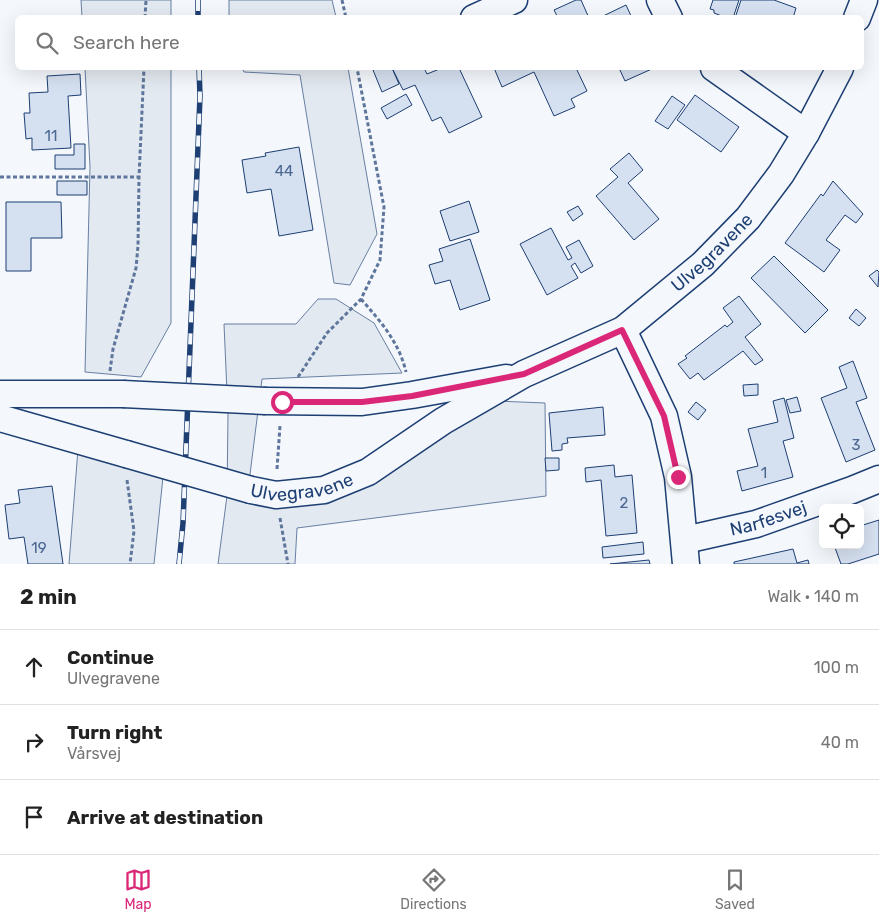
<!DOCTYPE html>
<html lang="en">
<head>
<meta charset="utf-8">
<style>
	:root { --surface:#fff; --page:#f6f6f6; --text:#222; --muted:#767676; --line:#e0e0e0; --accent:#db2777 }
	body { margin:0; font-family:Rubik,sans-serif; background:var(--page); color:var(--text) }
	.controls { position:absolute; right:15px; bottom:15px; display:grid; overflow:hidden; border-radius:8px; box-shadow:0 5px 20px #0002 }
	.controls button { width:45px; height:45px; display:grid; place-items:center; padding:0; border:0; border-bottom:1px solid var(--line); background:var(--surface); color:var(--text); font:25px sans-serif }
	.stop { position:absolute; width:15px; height:15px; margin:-11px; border:4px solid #db2777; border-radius:50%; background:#fff }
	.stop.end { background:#db2777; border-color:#fff; box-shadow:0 1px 5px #0008 }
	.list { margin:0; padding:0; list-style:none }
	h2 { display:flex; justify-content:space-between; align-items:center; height:65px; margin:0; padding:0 20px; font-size:21px }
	h2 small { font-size:16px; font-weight:400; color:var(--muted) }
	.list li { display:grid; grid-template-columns:32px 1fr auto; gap:15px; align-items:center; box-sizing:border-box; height:75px; padding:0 20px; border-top:1px solid var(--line) }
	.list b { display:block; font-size:19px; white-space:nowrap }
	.list p { margin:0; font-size:16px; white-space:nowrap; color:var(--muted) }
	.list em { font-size:16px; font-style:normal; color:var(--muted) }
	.icon { flex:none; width:28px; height:28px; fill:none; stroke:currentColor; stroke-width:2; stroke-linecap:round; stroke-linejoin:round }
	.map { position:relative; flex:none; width:879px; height:564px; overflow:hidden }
	.search { position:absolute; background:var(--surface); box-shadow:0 5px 20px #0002; left:15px; right:15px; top:15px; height:55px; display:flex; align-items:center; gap:12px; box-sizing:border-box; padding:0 18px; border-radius:8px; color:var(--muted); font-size:19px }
	.sheet { height:290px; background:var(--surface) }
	nav { display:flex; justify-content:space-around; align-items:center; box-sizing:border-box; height:70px; border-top:1px solid var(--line); background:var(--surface); font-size:14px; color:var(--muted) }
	nav a { display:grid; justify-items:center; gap:2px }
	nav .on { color:var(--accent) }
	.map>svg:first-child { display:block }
	.green { fill:#e3e9f0; stroke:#687fa3 }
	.building { fill:#d5e0f0; stroke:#1d3f73 }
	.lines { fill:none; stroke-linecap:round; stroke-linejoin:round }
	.minor-casing { stroke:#1d3f73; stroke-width:29 }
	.path { stroke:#5e769c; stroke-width:3; stroke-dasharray:4 2.5; stroke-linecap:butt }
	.minor { stroke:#f4f7fb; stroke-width:26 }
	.rail-casing { stroke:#1d3f73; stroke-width:5.5 }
	.rail { stroke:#f4f7fb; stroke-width:4; stroke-dasharray:11; stroke-linecap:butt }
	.minor-bridge-casing { stroke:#1d3f73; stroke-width:29; stroke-linecap:butt }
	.minor-bridge { stroke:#f4f7fb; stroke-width:26 }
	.route { stroke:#db2777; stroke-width:6 }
	.labels { text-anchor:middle; stroke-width:4; stroke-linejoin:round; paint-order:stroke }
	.number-label { font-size:15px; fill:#4b6792 }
	.street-label { font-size:18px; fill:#1d3f73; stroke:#f4f7fb }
</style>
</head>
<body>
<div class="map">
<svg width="879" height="564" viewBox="0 0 879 564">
	<rect width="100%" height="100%" fill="#f4f7fb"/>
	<path class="green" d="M 81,0 L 171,0 L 171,17 L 82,17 Z
		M 229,0 L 332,0 L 336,17 L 229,17 Z
		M 85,68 L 171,68 L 171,323 L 141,377 L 85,372 L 90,167 Z
		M 242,68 L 348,68 L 377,234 L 350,285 L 334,283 L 300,75 L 244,72 Z
		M 318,299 L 336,299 L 374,323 L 402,373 L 262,379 L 247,498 L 289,505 L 496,401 L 545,403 L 546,496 L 297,528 L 295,564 L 218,564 L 227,496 L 228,415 L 224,324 L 296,324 Z
		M 78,449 L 163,477 L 154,564 L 69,564 Z"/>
	<path class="building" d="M 576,0 L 581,0 L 589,18 L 558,18 L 554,10 Z
		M 713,0 L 739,0 L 733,18 L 727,18 L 714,13 L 714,10 L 710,9 Z
		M 741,0 L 774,0 L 796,8 L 793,18 L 735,18 Z
		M 626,5 L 632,18 L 599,18 Z
		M 379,68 L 392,68 L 399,84 L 382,92 L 373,70 Z
		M 392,68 L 424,68 L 427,74 L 442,68 L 459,68 L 482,117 L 449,133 L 441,117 L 432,121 L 415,85 L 403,90 Z
		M 494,68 L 576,68 L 587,91 L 571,99 L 575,107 L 554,116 L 534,72 L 502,87 Z
		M 619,68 L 654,68 L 625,81 Z
		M 80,74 L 81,95 L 68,96 L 71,148 L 32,150 L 32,138 L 26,139 L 24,113 L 30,113 L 29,93 L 48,92 L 47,76 Z
		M 406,94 L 412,105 L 387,119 L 381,108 Z
		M 695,95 L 739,127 L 721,152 L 677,120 Z
		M 672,96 L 685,105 L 668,129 L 655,121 Z
		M 74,144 L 85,144 L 85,169 L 55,169 L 55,155 L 74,155 Z
		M 299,147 L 313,230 L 279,236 L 271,189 L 247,193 L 242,160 L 266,156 L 265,153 Z
		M 629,153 L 643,170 L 628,183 L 659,219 L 634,240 L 596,196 L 618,177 L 610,169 Z
		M 57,181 L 87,181 L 87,195 L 57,195 Z
		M 833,181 L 863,214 L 856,223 L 845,215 L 826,240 L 840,250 L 824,272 L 785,243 L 821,194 L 823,196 Z
		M 469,201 L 479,232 L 450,241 L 440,211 Z
		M 6,202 L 61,202 L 62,238 L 31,238 L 31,271 L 6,271 Z
		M 578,206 L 583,214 L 573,221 L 567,212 Z
		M 551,228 L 568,260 L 572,258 L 566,247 L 579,240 L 593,266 L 581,273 L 575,263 L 571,266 L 578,278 L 547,295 L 520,244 Z
		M 470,239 L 490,300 L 460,310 L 450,280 L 435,284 L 429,265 L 443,261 L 439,249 Z
		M 774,256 L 828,310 L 805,333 L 751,278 Z
		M 877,270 L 879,272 L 878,287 L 869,276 Z
		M 739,296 L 761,324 L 745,337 L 763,360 L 755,365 L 743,351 L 704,380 L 698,373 L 690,379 L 678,364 L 687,358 L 685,356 L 725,325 L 727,327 L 733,322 L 723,308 Z
		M 856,309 L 866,318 L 859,326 L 849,318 Z
		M 853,361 L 867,398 L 856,402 L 875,450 L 846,462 L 821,398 L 847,388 L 839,367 Z
		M 758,384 L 758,395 L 744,396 L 743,385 Z
		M 797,397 L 801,411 L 790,413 L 786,400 Z
		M 784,398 L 794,438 L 783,441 L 793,477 L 742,491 L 737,471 L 758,466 L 748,429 L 778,422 L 773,401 Z
		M 696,402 L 706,410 L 698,420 L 688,412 Z
		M 603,407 L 605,435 L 567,438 L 568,443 L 562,444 L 562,450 L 552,451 L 549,413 Z
		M 545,458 L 559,458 L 559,470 L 546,471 Z
		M 614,465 L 615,477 L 632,475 L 637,533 L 606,536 L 601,480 L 586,482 L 585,468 Z
		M 52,486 L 63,564 L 28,564 L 24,537 L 9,539 L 5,505 L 20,503 L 18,490 Z
		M 879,520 L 879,554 L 848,564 L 841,564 L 834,545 L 860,545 L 860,526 Z
		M 643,542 L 644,554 L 603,558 L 602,547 Z
		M 793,549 L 797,563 L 808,560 L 809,564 L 734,564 L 734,562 Z
		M 649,560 L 650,564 L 610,564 Z"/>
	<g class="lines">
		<g class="minor-casing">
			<g id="minor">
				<path d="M 660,0 L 669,18"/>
				<path d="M 474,18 L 514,0"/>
				<path d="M 857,18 L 864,0"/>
				<path d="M 714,68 L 806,133"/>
				<path d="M 623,330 L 664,416 L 678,477 L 686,564"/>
				<path d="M 0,394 L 123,394"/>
				<path d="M 266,401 L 362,402 L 412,395 L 506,378"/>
				<path d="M 0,418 L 126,454"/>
				<path id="s1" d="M 251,490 L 276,495 L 324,490 L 368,472 L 443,421 L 524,374 L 623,330 L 703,264 L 748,218 L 781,174 L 806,133 L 840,68"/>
				<path id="s2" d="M 685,540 L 756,524 L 852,490 L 879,479"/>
			</g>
		</g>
		<path class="path" d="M 342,0 L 346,18
			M 145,18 L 146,0
			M 0,177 L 139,177
			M 361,299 C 381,322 399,342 406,372
			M 110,371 L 113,349 L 136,268 L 138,246 L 139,177 L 144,68
			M 298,377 L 327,333 L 361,299 L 380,260 L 384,207 L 357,68
			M 277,469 L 280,426
			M 127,480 L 134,531 L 130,564
			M 280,518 L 288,564"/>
		<use href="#minor" class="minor"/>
		<g class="rail-casing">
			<path id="rail" d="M 198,0 L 198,18
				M 179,564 L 183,523 L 200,96 L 199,68"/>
		</g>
		<use href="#rail" class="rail"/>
		<g class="minor-bridge-casing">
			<path id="minor-bridge" d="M 123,394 L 266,401
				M 126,454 L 251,490"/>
		</g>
		<use href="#minor-bridge" class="minor-bridge"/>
	</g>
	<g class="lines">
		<path class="route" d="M 282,402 L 362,402 L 412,396 L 524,374 L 622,330 L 664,416 L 678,477"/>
	</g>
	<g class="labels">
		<g class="number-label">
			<text x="51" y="141">11</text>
			<text x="284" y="176">44</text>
			<text x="856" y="450">3</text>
			<text x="764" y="478">1</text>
			<text x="624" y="508">2</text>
			<text x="39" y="553">19</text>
		</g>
		<g class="street-label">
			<text dy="6" stroke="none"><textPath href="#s1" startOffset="532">Ulvegravene</textPath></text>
			<text dy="6" stroke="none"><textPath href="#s1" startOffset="52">Ulvegravene</textPath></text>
			<text dy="6" stroke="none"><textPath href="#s2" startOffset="86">Narfesvej</textPath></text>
		</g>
	</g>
</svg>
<div class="controls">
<button><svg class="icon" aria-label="locate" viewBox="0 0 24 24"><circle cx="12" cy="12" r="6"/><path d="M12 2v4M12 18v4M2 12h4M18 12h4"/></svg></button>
</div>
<div class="stop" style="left:282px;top:402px"></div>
<div class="stop end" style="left:678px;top:477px"></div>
<div class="search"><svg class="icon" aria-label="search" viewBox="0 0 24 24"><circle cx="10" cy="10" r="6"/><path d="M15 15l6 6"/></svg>Search here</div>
</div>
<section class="sheet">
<h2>2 min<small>Walk · 140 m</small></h2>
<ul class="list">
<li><svg class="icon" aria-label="ahead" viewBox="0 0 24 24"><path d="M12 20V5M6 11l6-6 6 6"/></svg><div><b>Continue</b><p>Ulvegravene</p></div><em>100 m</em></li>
<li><svg class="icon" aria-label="right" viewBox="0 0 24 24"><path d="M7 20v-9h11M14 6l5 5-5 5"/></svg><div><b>Turn right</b><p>Vårsvej</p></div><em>40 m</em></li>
<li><svg class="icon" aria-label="arrive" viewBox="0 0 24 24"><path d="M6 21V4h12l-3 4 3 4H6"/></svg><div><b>Arrive at destination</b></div></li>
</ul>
</section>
<nav>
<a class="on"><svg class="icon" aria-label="map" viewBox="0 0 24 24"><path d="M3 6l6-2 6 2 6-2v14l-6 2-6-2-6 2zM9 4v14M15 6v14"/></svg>Map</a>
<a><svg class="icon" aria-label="directions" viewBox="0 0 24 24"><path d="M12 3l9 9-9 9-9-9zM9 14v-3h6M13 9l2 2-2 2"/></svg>Directions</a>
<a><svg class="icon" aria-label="saved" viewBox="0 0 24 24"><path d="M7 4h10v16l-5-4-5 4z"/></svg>Saved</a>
</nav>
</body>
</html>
